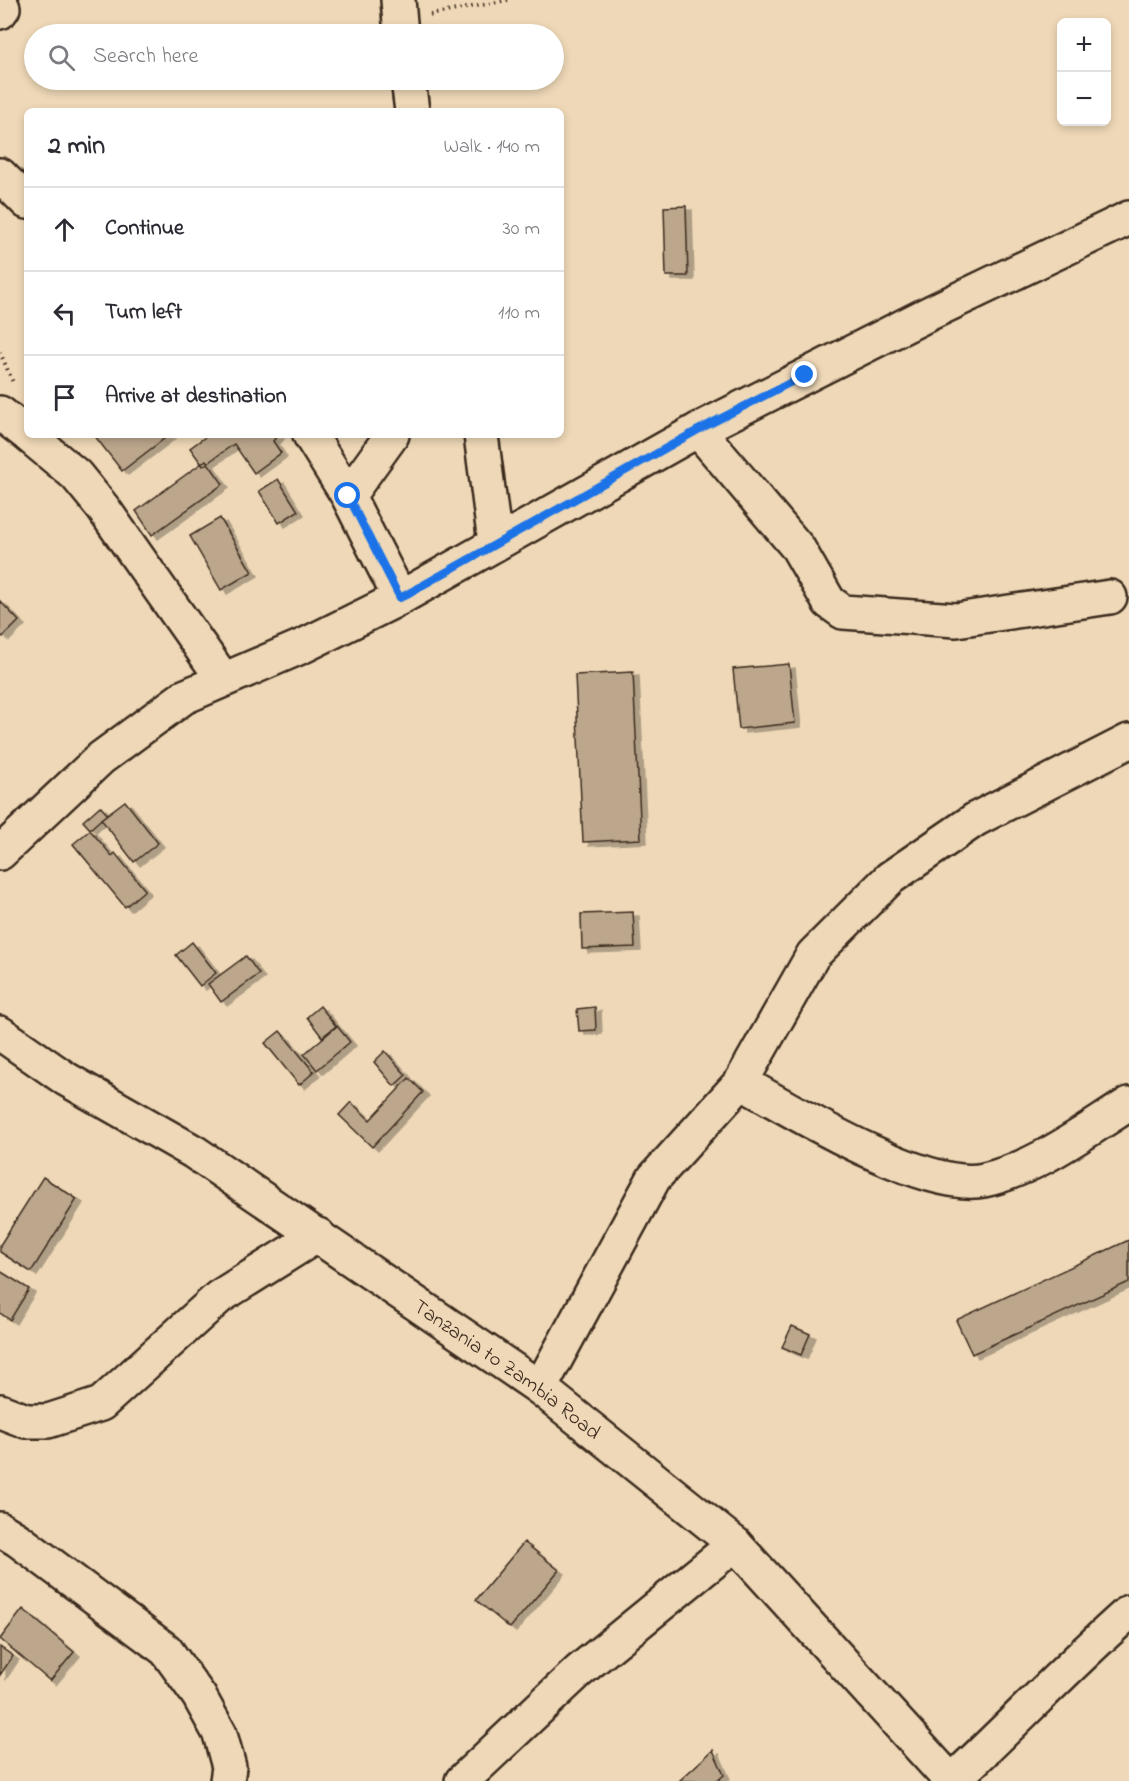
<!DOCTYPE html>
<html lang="en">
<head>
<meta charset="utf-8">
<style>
	:root { --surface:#fff; --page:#f2f2f3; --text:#2b2b33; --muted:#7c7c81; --line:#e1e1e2 }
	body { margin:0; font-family:"Indie Flower",sans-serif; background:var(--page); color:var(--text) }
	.controls { position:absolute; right:18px; top:18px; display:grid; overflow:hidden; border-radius:9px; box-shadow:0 3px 9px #0003 }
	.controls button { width:54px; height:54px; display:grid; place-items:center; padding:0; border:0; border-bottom:2px solid var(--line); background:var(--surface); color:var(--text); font:30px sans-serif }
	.stop { position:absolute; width:18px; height:18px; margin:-14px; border:4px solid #1a73e8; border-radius:50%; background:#fff }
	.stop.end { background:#1a73e8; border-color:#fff; box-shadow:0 2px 6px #0008 }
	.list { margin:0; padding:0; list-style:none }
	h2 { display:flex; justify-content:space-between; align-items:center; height:78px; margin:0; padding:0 24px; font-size:26px }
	h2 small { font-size:20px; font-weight:400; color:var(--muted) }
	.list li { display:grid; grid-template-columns:39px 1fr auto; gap:18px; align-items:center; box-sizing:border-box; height:84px; padding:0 24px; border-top:2px solid var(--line) }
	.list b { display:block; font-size:22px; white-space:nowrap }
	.list em { font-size:20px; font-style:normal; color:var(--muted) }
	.icon { flex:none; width:33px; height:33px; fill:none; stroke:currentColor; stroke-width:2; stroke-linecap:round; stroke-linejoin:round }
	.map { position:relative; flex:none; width:1129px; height:1781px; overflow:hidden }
	.search { position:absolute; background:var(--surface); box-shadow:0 3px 9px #0003; left:24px; top:24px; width:540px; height:66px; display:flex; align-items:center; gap:15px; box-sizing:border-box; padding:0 21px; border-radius:33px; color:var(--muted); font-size:22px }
	.panel { position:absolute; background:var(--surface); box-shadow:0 3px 9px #0003; left:24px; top:108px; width:540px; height:330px; border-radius:9px }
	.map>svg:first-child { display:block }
	.building { fill:#bca78c; stroke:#3b2a1e; stroke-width:1.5; filter:url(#shadow) }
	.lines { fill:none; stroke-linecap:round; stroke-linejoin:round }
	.minor-casing { stroke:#3b2a1e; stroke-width:38 }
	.highway-casing { stroke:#3b2a1e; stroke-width:38 }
	.path { stroke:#3b2a1e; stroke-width:4; stroke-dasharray:1.5 4.5; stroke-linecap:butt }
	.minor { stroke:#eed8b7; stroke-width:33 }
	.highway { stroke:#eed8b7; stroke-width:33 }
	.route { stroke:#1a73e8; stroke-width:8 }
	.labels { text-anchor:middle; stroke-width:4.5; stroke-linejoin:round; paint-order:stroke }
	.street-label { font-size:21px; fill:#3b2a1e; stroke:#eed8b7 }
</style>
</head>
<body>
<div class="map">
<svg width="1129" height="1781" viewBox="0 0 1129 1781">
	<defs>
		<filter id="shadow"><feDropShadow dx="6" dy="4" stdDeviation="0" flood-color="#0004"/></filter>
	</defs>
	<rect width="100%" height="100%" fill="#eed8b7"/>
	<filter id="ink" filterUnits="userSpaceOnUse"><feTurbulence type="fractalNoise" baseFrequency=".0167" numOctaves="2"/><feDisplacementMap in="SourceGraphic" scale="12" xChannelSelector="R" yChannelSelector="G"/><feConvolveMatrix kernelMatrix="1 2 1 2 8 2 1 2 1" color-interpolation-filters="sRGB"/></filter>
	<g filter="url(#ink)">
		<path class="building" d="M 686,206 L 688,276 L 666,276 L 664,207 Z
			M 94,435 L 169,435 L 122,471 Z
			M 208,435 L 278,435 L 273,441 L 281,453 L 254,473 L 234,444 L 203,466 L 190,448 Z
			M 206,460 L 223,484 L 152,535 L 136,511 Z
			M 278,479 L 298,511 L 279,523 L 259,491 Z
			M 220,518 L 252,572 L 221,590 L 190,536 Z
			M 0,601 L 19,621 L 3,637 L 0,634 Z
			M 789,664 L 795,723 L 739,729 L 733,669 Z
			M 633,672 L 641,839 L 583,842 L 575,675 Z
			M 125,801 L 158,843 L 134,862 L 101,819 Z
			M 100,806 L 107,814 L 90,829 L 83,821 Z
			M 90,830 L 112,856 L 115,853 L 145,890 L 125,907 L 73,844 Z
			M 633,912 L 635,947 L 582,949 L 581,914 Z
			M 192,942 L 216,973 L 200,986 L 176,955 Z
			M 246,956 L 259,974 L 221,1002 L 208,984 Z
			M 320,1006 L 336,1026 L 322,1037 L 307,1017 Z
			M 595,1007 L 596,1030 L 579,1031 L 577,1009 Z
			M 337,1026 L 350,1042 L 317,1070 L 304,1054 Z
			M 280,1031 L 314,1072 L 299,1085 L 265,1043 Z
			M 385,1051 L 406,1075 L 394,1086 L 374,1062 Z
			M 409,1078 L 423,1092 L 372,1147 L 339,1115 L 351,1102 L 370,1120 Z
			M 43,1177 L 77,1199 L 31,1272 L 0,1252 L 0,1245 Z
			M 1129,1240 L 1129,1282 L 972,1354 L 956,1320 Z
			M 0,1271 L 29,1289 L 10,1320 L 0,1313 Z
			M 792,1326 L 810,1334 L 801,1355 L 782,1347 Z
			M 524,1542 L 559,1570 L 510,1628 L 476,1600 Z
			M 23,1609 L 74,1652 L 50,1681 L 0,1639 Z
			M 0,1647 L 13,1656 L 0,1675 Z
			M 713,1750 L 724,1775 L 717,1781 L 679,1781 Z"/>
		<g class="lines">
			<g class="minor-casing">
				<path id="minor" d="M 398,0 L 401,34
					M 0,12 L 3,8
					M 408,80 L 412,111
					M 0,175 L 27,202
					M 0,413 L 27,434
					M 698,430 L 798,548 L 829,602 L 843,612 L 956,620 L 1110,597
					M 28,435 L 76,475 L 103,508 L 223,679
					M 310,435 L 348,496 L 400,598
					M 481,435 L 495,543
					M 348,496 L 392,435
					M 0,853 L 101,758 L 184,697 L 305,645 L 400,598 L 698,430 L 930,313 L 1129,218
					M 741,1082 C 792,1111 927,1193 984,1180 C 1037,1168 1084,1132 1129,1104
					M 540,1388 L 654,1178 L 741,1082 L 813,955 L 890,878 L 976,819 L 1129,741
					M 0,1411 L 26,1421 L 48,1421 L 101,1404 L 219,1297 L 318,1235
					M 0,1529 L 18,1540 L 166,1650 L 199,1696 L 220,1734 L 229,1767 L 227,1781
					M 462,1781 L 579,1671 L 735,1544
					M 952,1781 C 1012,1725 1068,1666 1129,1612"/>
			</g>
			<g class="highway-casing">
				<g id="highway">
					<path id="s1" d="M 0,1033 L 66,1079 L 194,1152 L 540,1388 L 735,1544 L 951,1781"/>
				</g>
			</g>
			<path class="path" d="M 430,15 L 508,0
				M 0,352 L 14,385"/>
			<use href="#minor" class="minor"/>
			<use href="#highway" class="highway"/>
		</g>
	</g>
	<g class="lines" filter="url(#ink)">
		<path class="route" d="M 348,496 L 400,598 L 698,430 L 805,375"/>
	</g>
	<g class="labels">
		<g class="street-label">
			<text dy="7" stroke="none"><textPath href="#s1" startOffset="609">Tanzania to Zambia Road</textPath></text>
		</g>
	</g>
</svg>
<div class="controls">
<button>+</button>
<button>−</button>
</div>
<div class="stop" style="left:348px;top:496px"></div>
<div class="stop end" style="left:805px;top:375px"></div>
<div class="search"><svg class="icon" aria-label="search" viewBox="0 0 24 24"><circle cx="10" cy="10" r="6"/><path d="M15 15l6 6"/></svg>Search here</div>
<section class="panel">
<h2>2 min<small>Walk · 140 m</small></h2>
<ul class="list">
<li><svg class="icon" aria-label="ahead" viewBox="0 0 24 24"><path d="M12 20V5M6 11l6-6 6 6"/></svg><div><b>Continue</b></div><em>30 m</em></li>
<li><svg class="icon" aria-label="left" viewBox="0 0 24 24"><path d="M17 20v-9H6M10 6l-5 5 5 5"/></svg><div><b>Turn left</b></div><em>110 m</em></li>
<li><svg class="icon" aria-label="arrive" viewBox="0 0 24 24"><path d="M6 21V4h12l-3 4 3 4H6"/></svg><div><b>Arrive at destination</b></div></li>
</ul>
</section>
</div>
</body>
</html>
